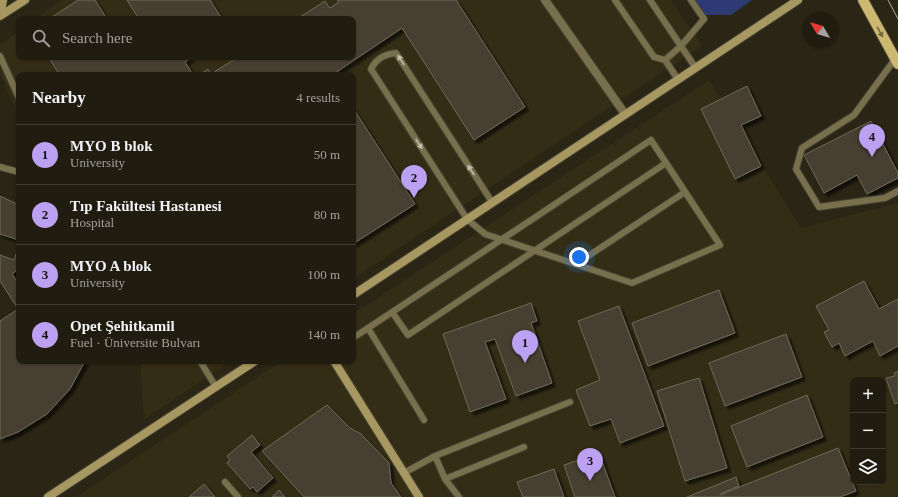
<!DOCTYPE html>
<html lang="en">
<head>
<meta charset="utf-8">
<style>
	:root { --surface:#201c10; --page:#2d291e; --text:#f1f3f6; --muted:#a2a19f; --line:#3d3a30; --accent:#bca0f2 }
	body { margin:0; font-family:"Times New Roman",serif; background:var(--page); color:var(--text) }
	.controls { position:absolute; right:12px; bottom:12px; display:grid; overflow:hidden; border-radius:8px; box-shadow:0 1px 3px #0004 }
	.controls button { width:36px; height:36px; display:grid; place-items:center; padding:0; border:0; border-bottom:1px solid var(--line); background:var(--surface); color:var(--text); font:20px sans-serif }
	.compass { position:absolute; left:802px; top:12px; width:36px; height:36px; border-radius:50%; background:var(--surface); box-shadow:0 1px 3px #0004; rotate:308deg }
	.you { position:absolute; left:579px; top:257px; width:14px; height:14px; margin:-10px; border:3px solid #fff; border-radius:50%; background:#1a73e8; box-shadow:0 0 0 6px #1a73e833 }
	.badge { display:grid; place-items:center; width:26px; height:26px; border-radius:50%; background:var(--accent); color:#111; font-size:13px; font-weight:700 }
	.pin { position:absolute; translate:-50% -33px; filter:drop-shadow(0 1px 2px #0008) }
	.pin::after { content:''; position:absolute; top:21px; width:14px; height:12px; background:inherit; clip-path:polygon(0 0,100% 0,50% 100%) }
	.list { margin:0; padding:0; list-style:none }
	h2 { display:flex; justify-content:space-between; align-items:center; height:52px; margin:0; padding:0 16px; font-size:17px }
	h2 small { font-size:13px; font-weight:400; color:var(--muted) }
	.list li { display:grid; grid-template-columns:26px 1fr auto; gap:12px; align-items:center; box-sizing:border-box; height:60px; padding:0 16px; border-top:1px solid var(--line) }
	.list b { display:block; font-size:15px; white-space:nowrap }
	.list p { margin:0; font-size:13px; white-space:nowrap; color:var(--muted) }
	.list em { font-size:13px; font-style:normal; color:var(--muted) }
	.icon { flex:none; width:22px; height:22px; fill:none; stroke:currentColor; stroke-width:2; stroke-linecap:round; stroke-linejoin:round }
	.map { position:relative; flex:none; width:898px; height:497px; overflow:hidden }
	.search { position:absolute; background:var(--surface); box-shadow:0 1px 3px #0004; left:16px; top:16px; width:340px; height:44px; display:flex; align-items:center; gap:10px; box-sizing:border-box; padding:0 14px; border-radius:8px; color:var(--muted); font-size:15px }
	.panel { position:absolute; background:var(--surface); box-shadow:0 1px 3px #0004; left:16px; top:72px; width:340px; height:292px; border-radius:8px }
	.map>svg:first-child { display:block }
	.built { fill:#342d16; fill-rule:evenodd }
	.green { fill:#2e3a73 }
	.building { fill:#464131; stroke:#6e6958; filter:url(#shadow) }
	.lines { fill:none; stroke-linecap:round; stroke-linejoin:round }
	.lane-casing { stroke:#454131; stroke-width:8 }
	.street-casing { stroke:#454131; stroke-width:10 }
	.secondary-casing { stroke:#454131; stroke-width:10 }
	.primary-casing { stroke:#454131; stroke-width:12 }
	.lane { stroke:#786f4d; stroke-width:6 }
	.street { stroke:#786f4d; stroke-width:8 }
	.secondary { stroke:#a79861; stroke-width:8 }
	.primary { stroke:#ccb870; stroke-width:10 }
	.tram { stroke:#afaca0; stroke-width:1 }
	.oneway { fill:#766a3e }
	.oneway2 { fill:#c4bfad }
</style>
</head>
<body>
<div class="map">
<svg width="898" height="497" viewBox="0 0 898 497">
	<defs>
		<filter id="shadow"><feDropShadow dx="3.5" dy="3.5" stdDeviation="1" flood-color="#0009"/></filter>
	</defs>
	<rect width="100%" height="100%" fill="#2a2515"/>
	<path class="built" d="M 62,0 L 671,0 L 702,46 L 353,279 L 353,75 L 19,75 L 19,116 L 0,74 L 0,45 L 19,31 L 19,57 L 353,57 L 353,19 L 35,19 Z
		M 709,80 L 801,228 L 898,203 L 898,497 L 76,497 L 282,361 L 353,361 L 353,314 ZM 853,380 L 883,380 L 883,482 L 853,482 Z
		M 140,361 L 231,361 L 144,419 Z"/>
	<path class="green" d="M 694,0 L 752,0 L 731,15 L 704,15 Z"/>
	<path class="building" d="M 78,0 L 95,0 L 107,19 L 49,19 Z
		M 127,0 L 210,0 L 222,19 L 139,19 Z
		M 337,0 L 456,0 L 525,107 L 474,140 L 402,28 L 332,75 L 199,75 L 208,69 L 211,74 L 238,57 L 353,57 L 353,19 L 297,19 L 325,1 L 330,8 L 339,2 Z
		M 48,57 L 192,57 L 185,62 L 193,75 L 60,75 Z
		M 747,86 L 761,116 L 741,125 L 761,166 L 735,179 L 701,109 Z
		M 353,108 L 415,204 L 353,244 Z
		M 871,121 L 898,173 L 898,178 L 867,194 L 857,175 L 824,193 L 804,155 Z
		M 0,196 L 19,205 L 19,240 L 0,234 Z
		M 19,245 L 19,269 L 12,274 L 19,284 L 19,361 L 85,361 L 70,389 L 47,414 L 18,432 L 0,439 L 0,321 L 18,309 L 0,281 L 0,255 L 14,260 Z
		M 864,281 L 879,309 L 898,299 L 898,346 L 880,356 L 873,341 L 845,356 L 839,343 L 832,347 L 824,332 L 829,330 L 816,306 Z
		M 719,290 L 735,333 L 648,366 L 632,323 Z
		M 531,303 L 537,321 L 531,323 L 552,383 L 516,396 L 495,339 L 485,342 L 506,399 L 470,412 L 443,334 Z
		M 619,306 L 664,426 L 620,443 L 611,419 L 590,426 L 576,390 L 600,380 L 578,321 Z
		M 786,334 L 802,377 L 725,406 L 709,363 Z
		M 898,371 L 898,403 L 895,404 L 886,378 L 895,376 L 894,373 Z
		M 699,378 L 727,468 L 685,481 L 657,391 Z
		M 807,395 L 823,437 L 747,467 L 731,426 Z
		M 327,405 L 350,428 L 361,434 L 389,463 L 391,483 L 401,497 L 304,497 L 262,451 Z
		M 252,435 L 260,445 L 251,452 L 273,478 L 257,492 L 253,487 L 250,489 L 227,463 L 230,460 L 227,456 Z
		M 838,448 L 856,491 L 840,497 L 723,497 L 722,494 Z
		M 599,453 L 615,497 L 575,497 L 564,465 Z
		M 554,469 L 564,497 L 523,497 L 517,482 Z
		M 736,477 L 739,486 L 720,494 L 721,497 L 687,497 Z
		M 204,484 L 215,497 L 189,497 Z
		M 279,490 L 285,497 L 272,497 Z"/>
	<g class="lines">
		<g class="lane-casing">
			<path id="lane" d="M 615,0 L 654,57 L 665,60 L 677,78
				M 650,0 L 695,67
				M 0,56 L 19,98
				M 895,59 L 854,115 L 802,148 L 796,169 L 819,207 L 885,198 L 898,191
				M 665,60 L 681,46 L 704,19 L 691,0
				M 0,167 L 19,172
				M 576,264 L 685,192
				M 392,312 L 408,335 L 666,163
				M 368,328 L 424,420
				M 356,336 C 454,271 553,206 651,140 L 720,245 L 632,283 L 485,234 L 467,219 L 371,69 C 376,59 385,54 396,53 L 492,202
				M 200,361 L 216,387
				M 435,456 L 445,479 L 459,497
				M 404,473 L 435,456 L 570,402
				M 445,479 L 524,447
				M 225,482 L 238,497"/>
		</g>
		<g class="street-casing">
			<path id="street" d="M 545,0 L 625,114"/>
		</g>
		<g class="secondary-casing">
			<path id="secondary" d="M 0,15 L 3,0
				M 0,16 L 25,0
				M 353,295 L 798,0
				M 334,361 L 419,497
				M 48,497 L 255,361"/>
		</g>
		<g class="primary-casing">
			<path id="primary" d="M 863,0 L 898,64"/>
		</g>
		<use href="#lane" class="lane"/>
		<use href="#street" class="street"/>
		<use href="#secondary" class="secondary"/>
		<use href="#primary" class="primary"/>
		<path class="tram" d="M 888,0 L 898,19"/>
	</g>
	<defs><path id="oneway-solid" d="M-6-.8H1V-3.2L6.5 0L1 3.2V.8H-6Z"/></defs>
	<use class="oneway" href="#oneway-solid" transform="translate(880 32) rotate(61)"/>
	<g class="oneway2">
		<use href="#oneway-solid" transform="translate(401 60) rotate(-123)"/>
		<use href="#oneway-solid" transform="translate(419 144) rotate(57)"/>
		<use href="#oneway-solid" transform="translate(471 170) rotate(-123)"/>
	</g>
</svg>
<div class="controls">
<button>+</button>
<button>−</button>
<button><svg class="icon" aria-label="layers" viewBox="0 0 24 24"><path d="M12 4l9 5-9 5-9-5zM3 14l9 5 9-5"/></svg></button>
</div>
<svg class="compass" viewBox="-18 -18 36 36"><path d="M0-13l5 13h-10z" fill="#e53935"/><path d="M0 13l5-13h-10z" fill="#a2a19f"/></svg>
<div class="you"></div>
<div class="pin badge" style="left:525px;top:363px">1</div>
<div class="pin badge" style="left:414px;top:198px">2</div>
<div class="pin badge" style="left:590px;top:481px">3</div>
<div class="pin badge" style="left:872px;top:157px">4</div>
<div class="search"><svg class="icon" aria-label="search" viewBox="0 0 24 24"><circle cx="10" cy="10" r="6"/><path d="M15 15l6 6"/></svg>Search here</div>
<section class="panel">
<h2>Nearby<small>4 results</small></h2>
<ul class="list">
<li><span class="badge">1</span><div><b>MYO B blok</b><p>University</p></div><em>50 m</em></li>
<li><span class="badge">2</span><div><b>Tıp Fakültesi Hastanesi</b><p>Hospital</p></div><em>80 m</em></li>
<li><span class="badge">3</span><div><b>MYO A blok</b><p>University</p></div><em>100 m</em></li>
<li><span class="badge">4</span><div><b>Opet Şehitkamil</b><p>Fuel · Üniversite Bulvarı</p></div><em>140 m</em></li>
</ul>
</section>
</div>
</body>
</html>
